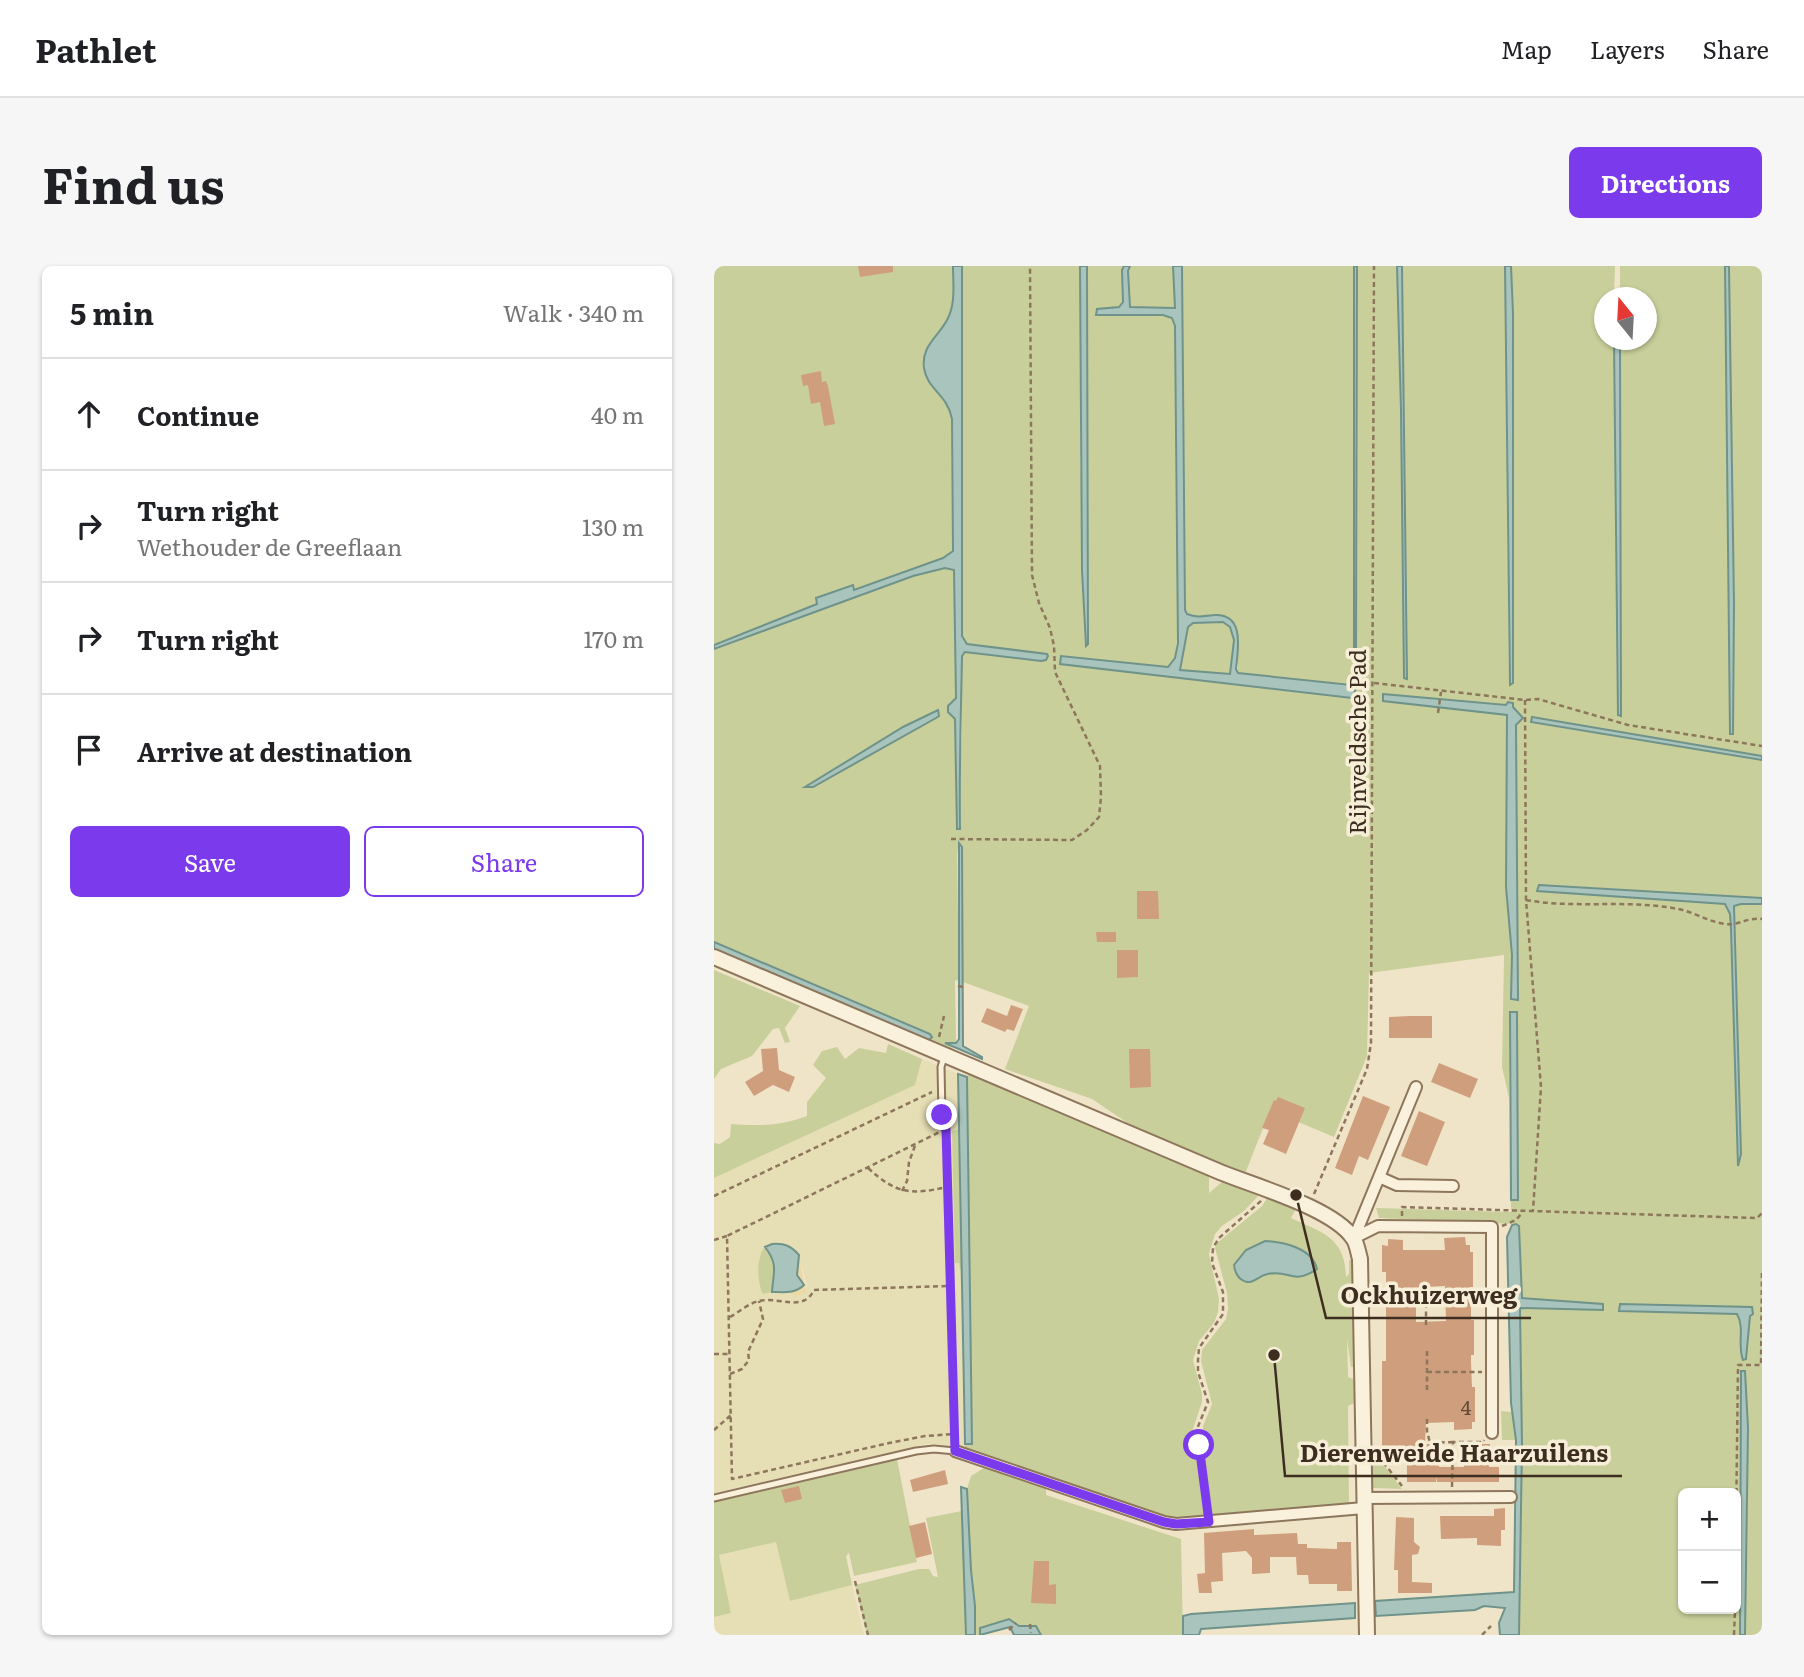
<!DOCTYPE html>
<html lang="en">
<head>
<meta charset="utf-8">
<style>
	:root { --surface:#fff; --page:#f6f6f6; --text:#202124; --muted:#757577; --line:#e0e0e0; --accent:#7c3aed }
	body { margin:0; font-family:Literata,serif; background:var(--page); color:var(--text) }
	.controls { position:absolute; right:21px; bottom:21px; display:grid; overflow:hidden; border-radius:10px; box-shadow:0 2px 5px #0004 }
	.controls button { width:63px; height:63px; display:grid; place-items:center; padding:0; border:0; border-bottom:2px solid var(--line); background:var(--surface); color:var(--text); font:35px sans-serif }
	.compass { position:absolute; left:880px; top:21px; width:63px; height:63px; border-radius:50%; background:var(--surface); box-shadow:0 2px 5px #0004; rotate:342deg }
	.stop { position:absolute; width:21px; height:21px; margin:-16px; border:5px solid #7c3aed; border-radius:50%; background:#fff }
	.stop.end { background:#7c3aed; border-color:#fff; box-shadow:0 2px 7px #0008 }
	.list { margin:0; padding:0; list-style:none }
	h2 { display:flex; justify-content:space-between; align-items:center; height:91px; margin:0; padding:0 28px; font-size:30px }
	h2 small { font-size:23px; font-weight:400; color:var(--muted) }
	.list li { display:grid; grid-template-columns:46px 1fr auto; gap:21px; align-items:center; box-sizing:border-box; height:112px; padding:0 28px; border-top:2px solid var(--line) }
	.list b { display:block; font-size:26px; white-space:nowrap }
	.list p { margin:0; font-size:23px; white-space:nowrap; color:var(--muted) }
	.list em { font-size:23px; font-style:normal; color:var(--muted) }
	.actions { display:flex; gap:14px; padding:21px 28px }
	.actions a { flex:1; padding:16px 0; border:2px solid var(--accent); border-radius:10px; text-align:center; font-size:24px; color:var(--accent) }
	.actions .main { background:var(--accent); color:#fff }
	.icon { flex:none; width:38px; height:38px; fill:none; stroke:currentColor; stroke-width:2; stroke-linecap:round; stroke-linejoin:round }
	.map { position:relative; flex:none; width:1048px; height:1369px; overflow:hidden; border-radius:10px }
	header { display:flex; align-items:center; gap:42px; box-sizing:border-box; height:98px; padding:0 35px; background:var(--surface); border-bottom:2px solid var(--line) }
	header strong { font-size:33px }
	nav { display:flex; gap:38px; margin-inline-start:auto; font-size:24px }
	.intro { display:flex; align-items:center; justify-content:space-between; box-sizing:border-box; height:168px; padding:0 42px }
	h1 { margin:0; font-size:49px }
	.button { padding:18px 32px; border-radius:10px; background:var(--accent); color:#fff; font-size:24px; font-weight:700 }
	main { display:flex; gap:42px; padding:0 42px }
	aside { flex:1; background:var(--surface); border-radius:10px; box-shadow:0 2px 5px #0004 }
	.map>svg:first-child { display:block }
	.farmland { fill:#e6deb5; fill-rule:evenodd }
	.green { fill:#c9cf9b; fill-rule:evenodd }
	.sand { fill:#ecd9a5 }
	.water { fill:#a9c4bc; stroke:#6f938a; stroke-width:2; fill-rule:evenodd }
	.building { fill:#cf9f7d; fill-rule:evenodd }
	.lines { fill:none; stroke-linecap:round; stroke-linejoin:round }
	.service-casing { stroke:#8d765c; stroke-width:9 }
	.minor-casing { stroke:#8d765c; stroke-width:14 }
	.tertiary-casing { stroke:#8d765c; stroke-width:18 }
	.path { stroke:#8d765c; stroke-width:2.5; stroke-dasharray:5 3.5; stroke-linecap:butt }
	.service { stroke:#faf1dc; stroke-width:5 }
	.minor { stroke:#faf1dc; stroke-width:10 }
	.tertiary { stroke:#faf1dc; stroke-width:14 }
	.route { stroke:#7c3aed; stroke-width:9 }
	.labels { text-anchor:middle; stroke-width:7; stroke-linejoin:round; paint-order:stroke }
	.number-label { font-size:19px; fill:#624a37 }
	.street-label { font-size:23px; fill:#3d2e20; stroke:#f7eed8 }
	.leader { fill:none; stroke:#3d2e20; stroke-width:2.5 }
	.callout-dot { fill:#3d2e20; stroke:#f7eed8; stroke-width:2.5 }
	.callout-label { font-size:24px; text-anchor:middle; font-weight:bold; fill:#3d2e20; stroke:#f7eed8; stroke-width:7; stroke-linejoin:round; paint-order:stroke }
</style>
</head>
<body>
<header>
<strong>Pathlet</strong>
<nav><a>Map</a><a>Layers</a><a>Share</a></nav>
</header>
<div class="intro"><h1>Find us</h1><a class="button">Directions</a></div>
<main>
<aside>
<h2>5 min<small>Walk · 340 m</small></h2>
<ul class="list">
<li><svg class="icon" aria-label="ahead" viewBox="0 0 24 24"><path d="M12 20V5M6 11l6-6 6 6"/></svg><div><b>Continue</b></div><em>40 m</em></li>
<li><svg class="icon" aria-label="right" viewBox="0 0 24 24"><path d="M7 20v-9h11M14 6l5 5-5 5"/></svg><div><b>Turn right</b><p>Wethouder de Greeflaan</p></div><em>130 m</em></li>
<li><svg class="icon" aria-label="right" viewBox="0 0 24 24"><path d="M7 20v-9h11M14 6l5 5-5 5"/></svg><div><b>Turn right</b></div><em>170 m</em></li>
<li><svg class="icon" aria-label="arrive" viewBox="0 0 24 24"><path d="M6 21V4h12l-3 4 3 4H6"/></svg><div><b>Arrive at destination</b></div></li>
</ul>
<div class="actions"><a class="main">Save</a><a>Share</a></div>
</aside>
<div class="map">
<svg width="1048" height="1369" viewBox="0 0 1048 1369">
	<rect width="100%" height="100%" fill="#f0e4c8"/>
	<path class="farmland" d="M 208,793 L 244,808 L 246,858 L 243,864 L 239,865 L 242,997 L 245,996 L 246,1002 L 249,1003 L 251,1186 L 224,1178 L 213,1178 L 0,1227 L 0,912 L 201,819 ZM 58,978 L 78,982 L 85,989 L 93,1020 L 81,1031 L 76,1027 L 58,1026 L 49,1028 L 45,1011 L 45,991 L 51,981 Z
		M 62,1276 L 76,1335 L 138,1319 L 150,1369 L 0,1369 L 0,1351 L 17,1347 L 5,1289 Z"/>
	<path class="green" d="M 0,0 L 239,0 C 239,18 242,40 232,56 C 225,68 216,76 210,88 L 220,123 L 236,140 L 238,153 L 239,285 L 229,292 L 140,324 L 139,320 L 102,333 L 104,338 L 0,379 Z
		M 248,0 L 366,0 L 366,179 L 371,379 L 374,378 L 373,0 L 410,0 L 408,4 L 409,36 L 405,41 L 383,43 L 449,49 L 458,52 L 461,60 L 465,357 L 461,392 L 454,401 L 347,390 L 638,432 L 639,414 L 638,419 L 524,407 L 522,359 C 505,343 493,355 473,348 L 471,344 L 468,0 L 640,0 L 640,389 L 642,390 L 643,0 L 683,0 L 687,144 L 690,412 L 692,413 L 688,0 L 791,0 L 795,415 L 799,416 L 797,0 L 901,0 L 900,31 L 890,32 L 890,74 L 900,74 L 904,449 L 907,450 L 906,74 L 932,74 L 932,32 L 906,31 L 906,0 L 1011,0 L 1016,467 L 1018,468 L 1020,338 L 1015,0 L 1048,0 L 1048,490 L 818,451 L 817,456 L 1048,494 L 1048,632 L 855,620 L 825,619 L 823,625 L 1011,638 L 1016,648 L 1017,663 L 1024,897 L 1027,888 L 1020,640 L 1026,638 L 1048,638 L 1048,1369 L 1031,1369 L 1034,1162 L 1031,1105 L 1028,1105 L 1026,1369 L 805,1369 L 808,1180 L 806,1041 L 888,1044 L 807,1033 L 805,960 L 802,958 L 665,952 L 662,942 L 797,946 L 797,934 L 804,934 L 803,746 L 796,746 L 795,832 L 788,801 L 790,689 L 655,707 L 653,790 L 620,871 L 563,847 L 549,862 L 531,908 L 415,858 L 378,833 L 291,803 L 315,740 L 249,716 L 248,633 L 243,581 L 245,715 L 241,714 L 242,777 L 232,777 L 242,785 L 215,774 L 217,773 L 216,768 L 0,676 L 0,383 L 199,310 L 231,302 L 240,304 L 242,433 L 234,440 L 241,453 L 243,563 L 248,466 L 248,390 L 251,386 L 327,395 L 332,388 L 253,378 L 248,370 ZM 670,428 L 792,439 L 794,437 L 808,452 L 802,459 L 797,733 L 798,689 L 792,621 L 793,449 L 669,435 ZM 906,1045 L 1039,1048 L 1036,1049 L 1032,1093 L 1027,1088 L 1027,1056 L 1023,1048 ZM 969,1227 L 1022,1227 L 1022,1343 L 969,1343 Z
		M 416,0 L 459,0 L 461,42 L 416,41 L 414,4 Z
		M 509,356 L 516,361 L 520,374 L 516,408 L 466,404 L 474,361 L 479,357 Z
		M 0,704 L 86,740 L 71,762 L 76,776 L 71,777 L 65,762 L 59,763 L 38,790 L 7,803 L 0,813 Z
		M 174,778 L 208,793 L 201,819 L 0,912 L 0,877 L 6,878 L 16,871 L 17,858 C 44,860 67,860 93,850 L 93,836 L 112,812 L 99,799 L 108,785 L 123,781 L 131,793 L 145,782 L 172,787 Z
		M 255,806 L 491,906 L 495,911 L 495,927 L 509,915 L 547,927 L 530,945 L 508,960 L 501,968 L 495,988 L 505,1033 L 504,1046 L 500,1057 L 485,1075 L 479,1094 L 488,1128 L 488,1136 L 479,1163 L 489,1224 L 495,1223 L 489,1178 L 489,1160 L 498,1138 L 487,1095 L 488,1084 L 512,1053 L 514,1043 L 513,1027 L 501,982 L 503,977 L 548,940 L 555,929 L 582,943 L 577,952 C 609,967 631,971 632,1011 L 635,1008 L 635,994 L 643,994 L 643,1101 L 637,1101 L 633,1073 L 634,1111 L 642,1114 L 643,1136 L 634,1140 L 635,1237 L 463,1254 L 251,1186 L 251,1178 L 258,1177 L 253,811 Z
		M 246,858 L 249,1003 L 246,1003 L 245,997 L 241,997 L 238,865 L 243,864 Z
		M 51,981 C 65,999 59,1007 58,1026 L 49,1028 C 43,1017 42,990 51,981 Z
		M 787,1145 L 798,1146 L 802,1174 L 788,1174 Z
		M 183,1193 L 203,1296 L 140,1310 L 135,1287 L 132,1290 L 138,1319 L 76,1335 L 62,1276 L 5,1289 L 17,1347 L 0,1351 L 0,1236 Z
		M 659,1194 L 666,1194 L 688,1223 L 659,1222 Z
		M 273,1200 L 332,1221 L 332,1229 L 467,1273 L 469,1369 L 327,1369 L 322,1360 L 305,1360 L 295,1353 L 267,1362 L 266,1369 L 261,1369 L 261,1340 L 257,1304 L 253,1223 L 257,1210 Z
		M 248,1245 L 252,1369 L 153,1369 L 141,1319 L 205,1303 L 215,1303 L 219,1310 L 224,1311 L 212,1252 Z"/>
	<path class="sand" d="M 85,989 L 92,1026 L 81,1031 L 76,1027 L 87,1022 L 83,1009 Z"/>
	<path class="water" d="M 239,0 L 248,0 L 248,370 L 253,378 L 333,388 L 334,390 L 332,394 L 327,395 L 251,386 L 248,390 C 247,448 245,505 246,563 L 243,563 L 241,453 L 234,446 L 234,440 L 242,432 L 240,304 L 231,302 L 199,310 L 0,383 L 0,379 L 103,338 L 102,332 L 139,319 L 140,324 L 229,292 L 239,285 L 238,153 C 233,127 213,124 210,102 C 207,80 224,71 233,54 C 242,38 239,17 239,0 Z
		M 366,0 L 373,0 L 374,378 L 372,380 L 368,304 Z
		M 410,0 L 416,0 L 414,5 L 416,41 L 461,42 L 459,0 L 468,0 L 471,344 L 473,348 C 483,352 491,350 501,349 C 531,348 524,383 522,403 L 524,407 L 637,419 L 642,409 L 644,412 L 640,430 L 638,432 L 346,398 L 347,390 L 454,401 L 461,392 L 464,377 L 461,60 L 458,52 L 449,49 L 382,49 L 383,43 L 405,41 L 409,36 L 408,4 ZM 509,356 L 516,361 L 520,374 L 516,408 L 466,404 L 474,361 L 479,357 Z
		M 640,0 L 643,0 L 642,390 L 640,390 Z
		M 683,0 L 688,0 L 693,413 L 690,412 L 687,144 Z
		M 791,0 L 797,0 L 799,47 L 799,417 L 796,419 Z
		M 1011,0 L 1015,0 L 1020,338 L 1019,468 L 1016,468 Z
		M 900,74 L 906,74 L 907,450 L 904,449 Z
		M 669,428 L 792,439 L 794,436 L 799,437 L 799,441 L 809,452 L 802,459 L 804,734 L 797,733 L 798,689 L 792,621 L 793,449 L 669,435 Z
		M 224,444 L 225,450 L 222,452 L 99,521 L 91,521 L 189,461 Z
		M 818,451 L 1048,490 L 1048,494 L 817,456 Z
		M 245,577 L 248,581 L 249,780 L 268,791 L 268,793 L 231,777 L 242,777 L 245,773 Z
		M 825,619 L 1048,632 L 1048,638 L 1027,638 L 1020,640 L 1027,888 L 1024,900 L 1017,663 L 1016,648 L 1011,638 L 823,625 Z
		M 0,676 L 216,768 L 218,771 L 215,774 L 210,772 L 0,683 Z
		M 796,746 L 803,746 L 804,934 L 797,934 Z
		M 244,808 L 253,811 L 258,1178 L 251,1178 Z
		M 802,958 L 805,960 L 808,1032 L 889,1038 L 889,1044 L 806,1042 L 808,1180 L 805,1369 L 786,1369 L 785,1357 L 791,1342 L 770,1340 L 761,1344 L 662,1350 L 661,1335 L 800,1326 L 802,1174 L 797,1137 L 793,971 L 798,959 Z
		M 551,975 C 570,976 598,982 603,1003 C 578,1020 576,1003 554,1008 C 546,1009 540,1017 533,1016 C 524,1014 521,1007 520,999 L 532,984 Z
		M 58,978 C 71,977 77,980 85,989 L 83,1009 L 90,1019 C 81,1028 70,1026 58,1026 C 59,1007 65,999 51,981 Z
		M 906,1038 L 1038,1041 L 1039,1048 L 1036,1050 L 1032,1093 L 1029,1094 C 1023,1079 1031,1062 1023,1048 L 905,1045 Z
		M 1027,1105 L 1031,1105 L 1034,1162 L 1031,1369 L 1026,1369 Z
		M 247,1221 L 253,1223 L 257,1304 L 261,1340 L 261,1369 L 252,1369 Z
		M 641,1337 L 641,1352 L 487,1363 L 485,1369 L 469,1369 L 469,1350 L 477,1348 Z
		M 295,1353 L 305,1360 L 322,1360 L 327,1369 L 300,1369 L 296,1361 L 266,1369 L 266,1362 Z"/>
	<path class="building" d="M 144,0 L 179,0 L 179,6 L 146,11 Z
		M 107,105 L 108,116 L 112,115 L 114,120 L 121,158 L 110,160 L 106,136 L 97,138 L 94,119 L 89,120 L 87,109 Z
		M 423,625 L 444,625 L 445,653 L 423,653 Z
		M 382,666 L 402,666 L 402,676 L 383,676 Z
		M 403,684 L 424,684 L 424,711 L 403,712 Z
		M 297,739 L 309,743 L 300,765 L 293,763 L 291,766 L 267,756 L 273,742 L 293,750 Z
		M 696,750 L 718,750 L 718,772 L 675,772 L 675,751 Z
		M 63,782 L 65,804 L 81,811 L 75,826 L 59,819 L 40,830 L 31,816 L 49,805 L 47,783 Z
		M 415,783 L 436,783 L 437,821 L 416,822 Z
		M 725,797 L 764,813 L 756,832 L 717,816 Z
		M 649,830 L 676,841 L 654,894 L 645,890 L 638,909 L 621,902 Z
		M 564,831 L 591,842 L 572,888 L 549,878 L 555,864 L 548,862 L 560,834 L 562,835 Z
		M 705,845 L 731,856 L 713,900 L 687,890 Z
		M 751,971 L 752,979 L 756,979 L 756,986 L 759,986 L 759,1021 L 756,1021 L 757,1038 L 757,1054 L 760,1054 L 760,1089 L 757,1089 L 757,1096 L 758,1121 L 761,1121 L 761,1156 L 758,1156 L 758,1163 L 740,1164 L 740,1156 L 712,1157 L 711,1178 L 725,1178 L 725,1201 L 750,1201 L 749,1178 L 776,1178 L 775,1201 L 785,1201 L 785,1216 L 723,1216 L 723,1211 L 722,1216 L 693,1216 L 693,1189 L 668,1189 L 668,1095 L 672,1095 L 672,1006 L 668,1006 L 668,979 L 674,980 L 674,973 L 689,974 L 689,984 L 731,984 L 730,972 ZM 731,1020 L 732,1055 L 702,1056 L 702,1034 L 711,1034 L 711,1021 Z
		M 231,1204 L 234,1218 L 199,1226 L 196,1214 Z
		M 85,1220 L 88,1233 L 71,1237 L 67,1224 Z
		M 791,1242 L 791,1264 L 787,1264 L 787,1280 L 763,1279 L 763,1272 L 727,1273 L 726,1250 L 780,1250 L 780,1243 Z
		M 682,1251 L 700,1252 L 700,1276 L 706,1281 L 704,1288 L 698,1289 L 698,1316 L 718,1317 L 718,1327 L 684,1327 L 684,1304 L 680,1304 Z
		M 211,1256 L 218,1288 L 202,1292 L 195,1260 Z
		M 540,1263 L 540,1269 L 583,1267 L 584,1278 L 593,1278 L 593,1282 L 623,1283 L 623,1276 L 637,1276 L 638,1325 L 623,1325 L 623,1318 L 595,1318 L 594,1309 L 583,1309 L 582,1291 L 556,1291 L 556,1307 L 538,1308 L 538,1292 L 532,1285 L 508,1287 L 509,1315 L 497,1316 L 498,1327 L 485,1327 L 483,1308 L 491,1307 L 490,1267 Z
		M 320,1295 L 335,1295 L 335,1319 L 342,1318 L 342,1338 L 317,1337 Z"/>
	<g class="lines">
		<g class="service-casing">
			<path id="service" d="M 228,849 L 227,801 L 230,791
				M 0,1232 L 202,1185 L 220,1183 L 241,1185"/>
		</g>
		<g class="minor-casing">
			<path id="minor" d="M 665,911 L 683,919 L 739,920
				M 640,972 L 664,960 L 778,961 L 778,1167
				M 640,972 L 702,821
				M 241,1185 L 450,1256 L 462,1258 L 650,1242
				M 649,1232 L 797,1231"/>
		</g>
		<g class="tertiary-casing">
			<path id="tertiary" d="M 0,691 L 506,906 C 540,920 619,942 639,972 C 643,977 644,986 646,993 L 653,1369"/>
		</g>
		<path class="path" d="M 660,417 L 811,434 L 824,433 L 914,459 L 1048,480
			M 811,434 L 812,634 L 827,821 L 819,945
			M 724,447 L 727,426
			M 237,573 L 358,574 L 373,564 L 385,551 L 387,531 L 386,500 L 341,406 L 340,380 L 336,362 L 325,337 L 318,309 L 316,0
			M 812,634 C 861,643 914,633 964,643 C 980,646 995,656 1011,658 C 1025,660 1032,651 1048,653
			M 244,720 L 249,721
			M 225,771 L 230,750
			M 230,856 L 232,863 L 241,1174
			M 232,863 L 13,970 L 18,1213 L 175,1177 L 211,1170 L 241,1168
			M 154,902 C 182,928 197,929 233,921
			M 188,925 L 193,915 L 195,896 L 202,877
			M 600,928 L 653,803 L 657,777 L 660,0
			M 0,930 L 218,826
			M 688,950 L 688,941 L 1043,952 L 1048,947
			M 788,960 L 802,954 L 808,947
			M 0,974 L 13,970
			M 712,1038 L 765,1038
			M 16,1051 C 25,1046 35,1037 45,1035 C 65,1030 89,1047 100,1024 L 236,1020
			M 712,1059 L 712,1017
			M 713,1085 L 713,1127
			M 0,1088 L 16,1088
			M 713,1106 L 768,1106
			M 16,1108 L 28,1103 L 35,1094 L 34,1086 L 49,1053 L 45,1035
			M 713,1153 L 713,1165 L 716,1177 L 739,1176
			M 0,1164 L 17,1149
			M 663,1192 L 666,1192 L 688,1220
			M 738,1221 L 739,1176 L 769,1176 L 770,1174
			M 494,1245 L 483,1163 L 494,1136 L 484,1106 L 484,1094 L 485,1082 L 509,1048 L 509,1026 L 498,997 L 499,982 L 505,972 L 548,934
			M 1022,1261 L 1024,1099 L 1047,1099 L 1048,1004
			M 141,1315 L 154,1369
			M 316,1358 L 317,1367
			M 295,1364 L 302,1357
			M 768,1369 L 777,1360
			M 1020,1369 L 1021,1343"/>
		<use href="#service" class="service"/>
		<use href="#minor" class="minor"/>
		<use href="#tertiary" class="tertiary"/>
	</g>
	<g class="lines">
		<path class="route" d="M 228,849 L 232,863 L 241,1185 L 450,1256 L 462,1258 L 495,1256 L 485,1179"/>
	</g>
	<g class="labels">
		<g class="number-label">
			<text x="752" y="1149">4</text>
		</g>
		<g class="street-label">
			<text transform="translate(644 476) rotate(-90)" y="8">Rijnveldsche Pad</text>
		</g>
	</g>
	<path class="leader" d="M582 929L612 1052H817M560 1089L571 1210H908"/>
	<g class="callout-dot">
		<circle cx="582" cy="929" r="7"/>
		<circle cx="560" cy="1089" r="7"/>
	</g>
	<g class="callout-label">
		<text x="715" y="1038">Ockhuizerweg</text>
		<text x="740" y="1196">Dierenweide Haarzuilens</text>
	</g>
</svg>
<div class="controls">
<button>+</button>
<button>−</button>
</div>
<svg class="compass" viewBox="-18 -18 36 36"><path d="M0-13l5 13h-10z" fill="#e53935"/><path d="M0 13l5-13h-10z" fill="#757577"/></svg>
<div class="stop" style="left:485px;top:1179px"></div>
<div class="stop end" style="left:228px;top:849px"></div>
</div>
</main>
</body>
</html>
